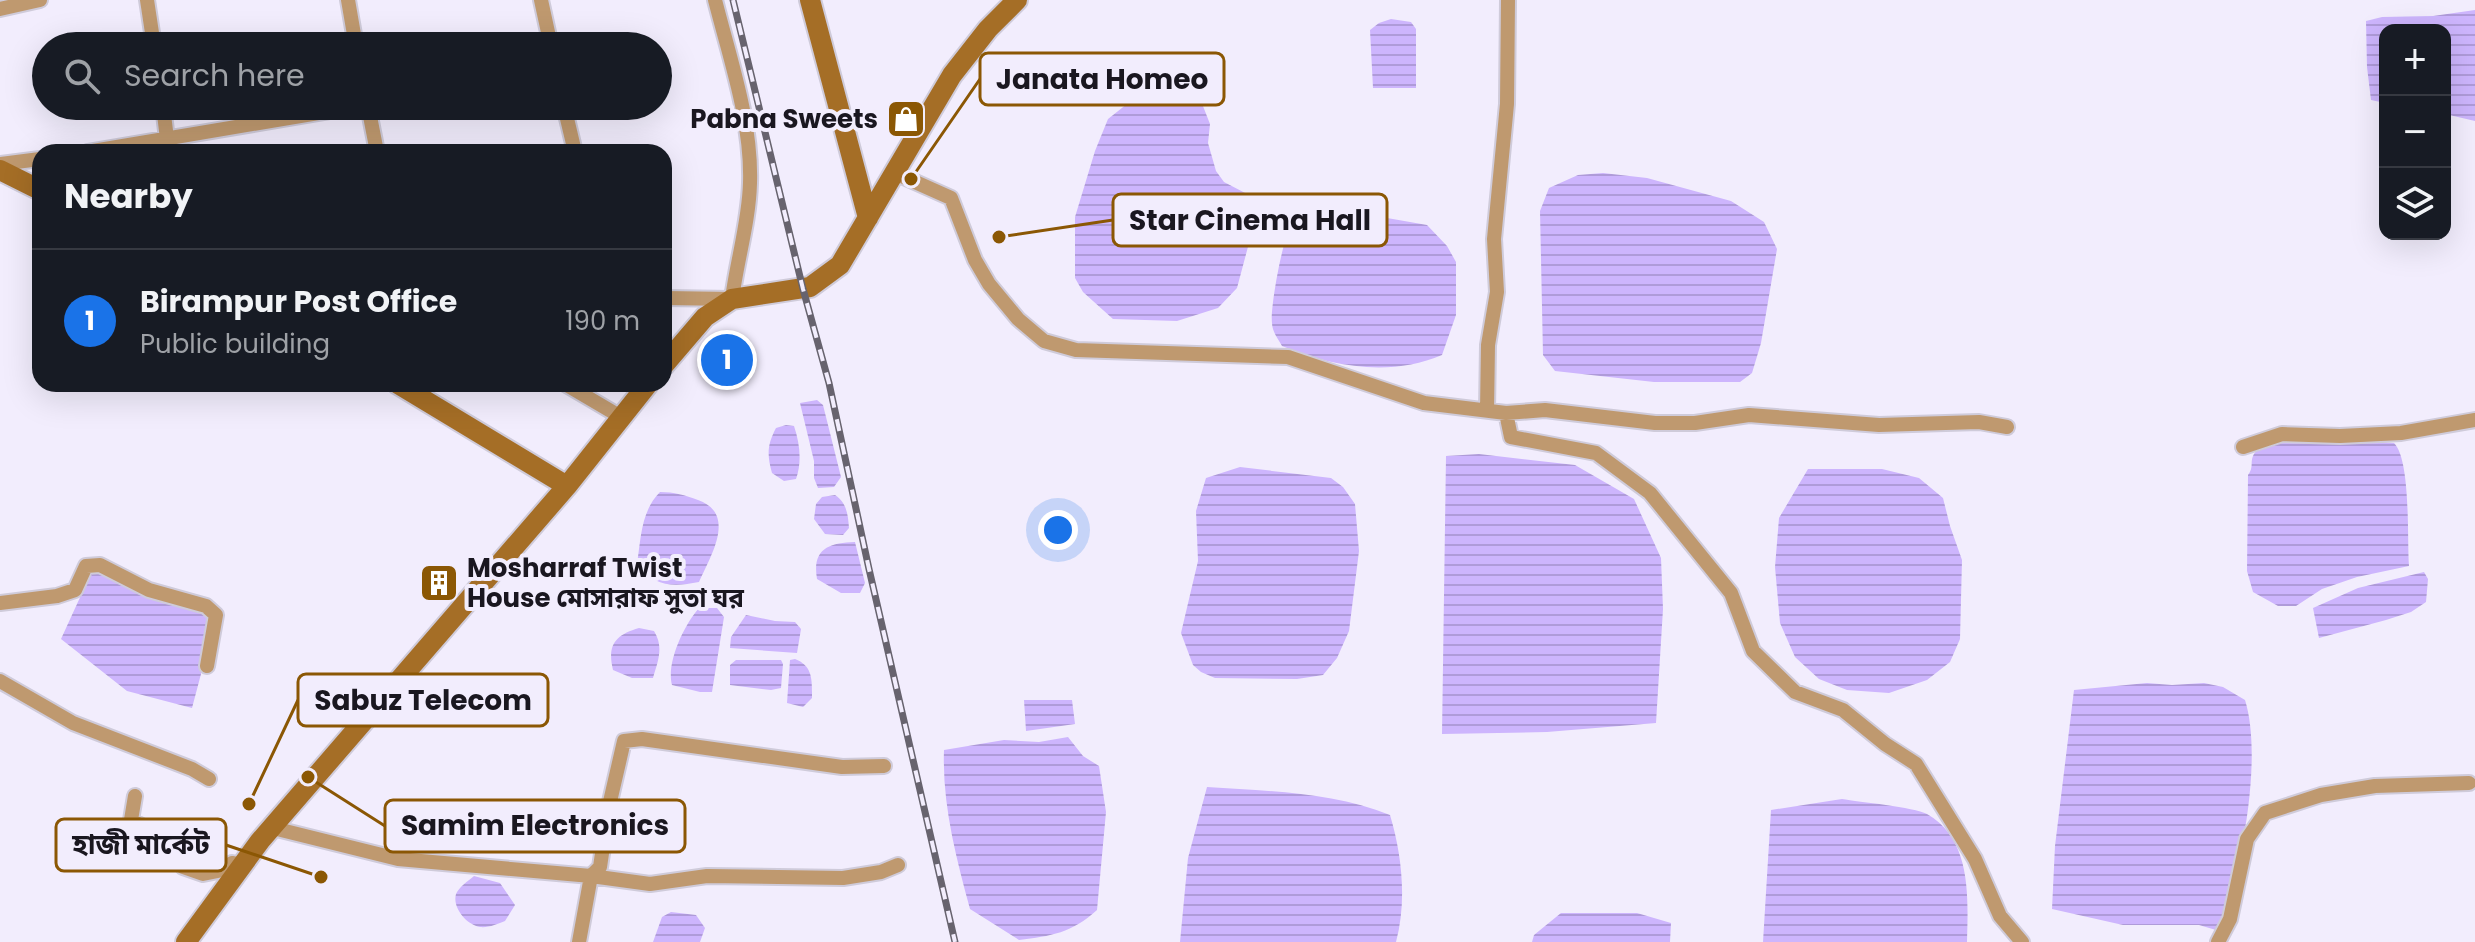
<!DOCTYPE html>
<html lang="en">
<head>
<meta charset="utf-8">
<style>
	:root { --surface:#171b24; --page:#20242c; --text:#f1f3f6; --muted:#9ea1a6; --line:#363941; --accent:#1a73e8 }
	body { margin:0; font-family:Poppins,"Noto Sans Bengali",sans-serif; background:var(--page); color:var(--text) }
	.controls { position:absolute; right:24px; top:24px; display:grid; overflow:hidden; border-radius:16px; box-shadow:0 8px 32px #0002 }
	.controls button { width:72px; height:72px; display:grid; place-items:center; padding:0; border:0; border-bottom:2px solid var(--line); background:var(--surface); color:var(--text); font:40px sans-serif }
	.you { position:absolute; left:1058px; top:530px; width:28px; height:28px; margin:-20px; border:6px solid #fff; border-radius:50%; background:#1a73e8; box-shadow:0 0 0 12px #1a73e833 }
	.badge { display:grid; place-items:center; width:52px; height:52px; border-radius:50%; background:var(--accent); color:#fff; font-size:26px; font-weight:700 }
	.pin { position:absolute; translate:-50% -50%; border:4px solid #fff; box-shadow:0 2px 8px #0006 }
	.list { margin:0; padding:0; list-style:none }
	h2 { display:flex; justify-content:space-between; align-items:center; height:104px; margin:0; padding:0 32px; font-size:34px }
	h2 small { font-size:26px; font-weight:400; color:var(--muted) }
	.list li { display:grid; grid-template-columns:52px 1fr auto; gap:24px; align-items:center; box-sizing:border-box; height:144px; padding:0 32px; border-top:2px solid var(--line) }
	.list b { display:block; font-size:30px; white-space:nowrap }
	.list p { margin:0; font-size:26px; white-space:nowrap; color:var(--muted) }
	.list em { font-size:26px; font-style:normal; color:var(--muted) }
	.icon { flex:none; width:44px; height:44px; fill:none; stroke:currentColor; stroke-width:2; stroke-linecap:round; stroke-linejoin:round }
	.map { position:relative; flex:none; width:2475px; height:942px; overflow:hidden }
	.search { position:absolute; background:var(--surface); box-shadow:0 8px 32px #0002; left:32px; top:32px; width:640px; height:88px; display:flex; align-items:center; gap:20px; box-sizing:border-box; padding:0 28px; border-radius:44px; color:var(--muted); font-size:30px }
	.panel { position:absolute; background:var(--surface); box-shadow:0 8px 32px #0002; left:32px; top:144px; width:640px; height:248px; border-radius:24px }
	.map>svg:first-child { display:block }
	.water { fill:url(#water-rules) }
	.lines { fill:none; stroke-linecap:round; stroke-linejoin:round }
	.street-casing { stroke:#cfcbda; stroke-width:18 }
	.secondary-casing { stroke:#cfcbda; stroke-width:24 }
	.street { stroke:#bf996f; stroke-width:14 }
	.secondary { stroke:#a56e26; stroke-width:20 }
	.rail-casing { stroke:#67636e; stroke-width:7 }
	.rail { stroke:#f2edfd; stroke-width:4; stroke-dasharray:12; stroke-linecap:butt }
	.labels { text-anchor:middle; stroke-width:8; stroke-linejoin:round; paint-order:stroke }
	.poi-label { font-size:26px; font-weight:bold; fill:#1a1720; stroke:#f2edfd; text-anchor:end }
	.leader { fill:none; stroke:#8b5704; stroke-width:3 }
	.callout-dot { fill:#8b5704; stroke:#f2edfd; stroke-width:3 }
	.callout { fill:#f2edfd; stroke:#8b5704; stroke-width:3 }
	.callout-label { font-size:28px; text-anchor:middle; font-weight:bold; fill:#1a1720 }
</style>
</head>
<body>
<div class="map">
<svg width="2475" height="942" viewBox="0 0 2475 942">
	<defs>
		<pattern id="water-rules" width="6" height="5" patternUnits="userSpaceOnUse" patternTransform="scale(2)"><rect width="6" height="5" fill="#cdb5fd"/><path d="M0 2.5h6" fill="none" stroke="#af9bd9"/></pattern>
	</defs>
	<rect width="100%" height="100%" fill="#f2edfd"/>
	<path class="water" d="M 2475,10 L 2475,121 L 2445,114 L 2445,30 L 2385,30 L 2385,103 L 2371,100 L 2367,67 L 2366,21 L 2382,17 L 2433,16 Z
		M 1391,19 L 1411,22 L 1416,29 L 1416,88 L 1373,88 L 1370,30 L 1379,23 Z
		M 1188,83 L 1201,101 L 1210,124 L 1208,143 L 1216,171 L 1224,182 L 1249,195 L 1249,243 L 1237,288 L 1218,308 L 1177,321 L 1113,319 L 1083,292 L 1075,278 L 1075,217 L 1095,151 L 1108,119 L 1132,100 L 1156,95 Z
		M 1603,173 L 1647,178 L 1731,201 L 1764,222 L 1777,249 L 1761,343 L 1752,373 L 1740,382 L 1654,382 L 1555,371 L 1543,355 L 1540,211 L 1549,188 L 1578,175 Z
		M 1336,209 L 1427,225 L 1447,246 L 1456,262 L 1456,315 L 1442,355 C 1391,377 1332,367 1282,346 C 1278,339 1272,331 1272,323 C 1270,309 1282,241 1290,229 C 1300,216 1321,212 1336,209 Z
		M 817,400 L 823,405 L 841,477 L 834,487 L 818,488 L 814,478 L 814,461 L 800,403 Z
		M 786,425 L 794,426 C 800,444 802,462 796,479 L 784,481 L 772,473 C 767,455 767,445 776,428 Z
		M 2297,436 L 2394,443 C 2411,460 2407,539 2409,566 L 2357,577 L 2322,589 L 2296,606 L 2278,606 L 2253,592 L 2247,571 L 2248,475 C 2254,467 2250,463 2253,456 C 2258,443 2285,440 2297,436 Z
		M 1479,454 L 1575,465 L 1634,499 L 1661,558 L 1663,609 L 1656,723 L 1547,732 L 1442,734 L 1446,456 Z
		M 1240,467 L 1331,478 L 1343,487 L 1355,504 L 1359,551 L 1349,631 L 1337,658 L 1323,675 L 1297,679 L 1215,678 L 1201,672 L 1193,665 L 1181,633 L 1198,561 L 1196,511 L 1206,478 Z
		M 1808,469 L 1882,469 L 1919,478 L 1943,498 L 1950,526 L 1962,560 L 1960,639 L 1950,662 L 1927,680 L 1889,693 L 1847,690 L 1819,679 L 1795,657 L 1780,623 L 1775,567 L 1779,518 Z
		M 660,492 C 674,492 685,495 698,500 C 737,514 711,555 699,582 C 673,587 654,587 637,564 C 641,538 641,511 660,492 Z
		M 835,495 C 847,503 848,515 849,528 L 843,535 L 825,534 L 814,519 L 816,504 L 822,497 Z
		M 855,542 L 865,583 L 860,593 L 841,593 L 817,579 C 812,549 828,543 855,542 Z
		M 93,569 L 210,612 L 210,640 L 192,708 L 127,691 L 61,639 Z
		M 2424,572 L 2428,579 L 2426,602 L 2411,612 L 2386,620 L 2319,638 L 2313,608 L 2358,588 Z
		M 699,608 L 717,608 L 724,617 L 712,692 L 700,692 L 672,685 C 666,663 684,625 699,608 Z
		M 746,615 L 775,621 L 795,622 L 801,629 L 797,653 L 730,648 L 731,637 Z
		M 639,628 L 654,631 C 664,647 658,661 653,678 L 632,678 L 613,670 C 607,645 615,635 639,628 Z
		M 795,659 C 813,666 812,680 812,698 L 803,707 L 787,703 L 790,660 Z
		M 736,660 L 781,660 L 783,664 L 781,688 L 771,690 L 730,685 L 730,665 Z
		M 2147,683 L 2172,685 L 2204,683 L 2223,687 L 2245,700 C 2263,757 2242,877 2216,930 L 2199,925 L 2123,925 L 2052,909 L 2055,846 L 2074,690 Z
		M 1024,700 L 1072,700 L 1075,724 L 1026,731 Z
		M 1068,737 L 1083,756 L 1099,766 L 1106,812 L 1097,910 C 1072,933 1051,936 1019,940 L 970,909 C 956,857 942,804 944,750 L 1004,740 L 1039,742 Z
		M 1207,787 C 1268,791 1333,792 1390,815 C 1402,855 1407,901 1396,942 L 1180,942 L 1188,858 Z
		M 1842,799 C 1859,802 1914,807 1927,814 C 1972,839 1968,898 1967,942 L 1763,942 L 1771,810 Z
		M 474,876 L 500,883 L 515,905 L 505,921 C 498,924 488,928 480,927 C 467,925 452,908 456,894 C 459,887 468,881 474,876 Z
		M 671,912 L 696,915 L 705,928 L 700,942 L 653,942 L 662,917 Z
		M 1561,913 L 1637,913 L 1671,923 L 1670,942 L 1532,942 L 1534,935 Z"/>
	<g class="lines">
		<g class="street-casing">
			<path id="street" d="M 147,0 L 154,46
				M 348,0 L 356,46
				M 541,0 L 551,46
				M 0,9 L 40,0
				M 163,106 L 167,139 L 172,152
				M 368,106 L 377,152
				M 564,106 L 575,152
				M 87,152 L 360,106
				M 0,164 L 40,159
				M 895,173 L 951,198 L 975,260 L 989,284 L 1018,319 L 1044,341 L 1076,350 L 1288,357 L 1424,403 L 1506,413 L 1545,410 L 1655,423 L 1695,423 L 1749,415 L 1879,425 L 1979,422 L 2007,427
				M 664,298 L 732,299 C 737,260 749,222 750,183 C 752,122 730,59 715,0
				M 565,384 L 621,417
				M 1487,411 L 1488,345 L 1497,292 L 1494,239 L 1507,104 L 1508,0
				M 1506,413 L 1511,437 L 1596,453 L 1650,493 L 1731,593 L 1753,651 L 1795,692 L 1843,710 L 1885,744 L 1916,764 L 1975,859 L 2000,916 L 2022,942
				M 2243,447 L 2282,434 L 2340,436 L 2401,433 L 2475,420
				M 0,603 L 57,596 L 75,590 L 86,566 L 100,565 L 149,590 L 206,606 L 216,615 L 207,666
				M 0,681 L 73,723 L 192,769 L 209,779
				M 135,796 L 131,820 L 161,837 L 183,867 L 203,874 L 218,871 L 232,863 L 243,865
				M 273,828 L 398,859 L 591,876 L 579,942
				M 591,876 L 600,867 L 609,806 L 624,741 L 642,739 L 842,767 L 884,766
				M 591,876 L 650,884 L 707,876 L 843,878 L 881,872 L 898,865
				M 2218,942 L 2230,919 L 2247,839 L 2265,813 L 2321,795 L 2375,786 L 2469,783"/>
		</g>
		<g class="secondary-casing">
			<path id="secondary" d="M 810,0 L 868,218
				M 0,170 L 40,190
				M 664,365 L 705,317 L 732,299 L 810,287 L 840,265 L 952,75 L 988,29 L 1017,0
				M 398,384 L 567,486
				M 186,942 L 260,841 L 567,486 L 648,384"/>
		</g>
		<use href="#street" class="street"/>
		<use href="#secondary" class="secondary"/>
		<g class="rail-casing">
			<path id="rail" d="M 733,0 L 803,289 L 829,383 L 869,569 L 955,942"/>
		</g>
		<use href="#rail" class="rail"/>
	</g>
	<defs>
		<g id="shop-square" transform="scale(2)"><rect x="-9" y="-9" width="18" height="18" rx="4" fill="#8b5704" stroke="#f2edfd"/><path d="M-5-2.5h2.3a2.7 3.5 0 0 1 5.4 0H5L5.5 6h-11ZM-1.5-2.5h3a1.5 2.3 0 0 0-3 0Z" fill="#fff"/></g>
		<g id="building-square" transform="scale(2)"><rect x="-9" y="-9" width="18" height="18" rx="4" fill="#8b5704" stroke="#f2edfd"/><path d="M-4-6H4V6H1V3H-1V6H-4ZM-2.5-4.3h1.7v1.8h-1.7ZM.8-4.3h1.7v1.8H.8ZM-2.5-1h1.7V.8h-1.7ZM.8-1h1.7V.8H.8Z" fill="#fff"/></g>
	</defs>
	<g fill-rule="evenodd">
		<use href="#shop-square" x="906" y="119"/>
		<use href="#building-square" x="439" y="583"/>
	</g>
	<g class="labels">
		<g class="poi-label">
			<text x="878" y="128">Pabna Sweets</text>
			<text x="467" y="577" text-anchor="start">Mosharraf Twist<tspan x="467" dy="30">House মোসারাফ সুতা ঘর</tspan></text>
		</g>
	</g>
	<path class="leader" d="M911 179L980 79M999 237L1113 220M249 804L298 700M308 777L385 826M321 877L226 845"/>
	<g class="callout-dot">
		<circle cx="911" cy="179" r="8"/>
		<circle cx="999" cy="237" r="8"/>
		<circle cx="249" cy="804" r="8"/>
		<circle cx="308" cy="777" r="8"/>
		<circle cx="321" cy="877" r="8"/>
	</g>
	<g class="callout">
		<rect x="980" y="53" width="244" height="52" rx="8"/>
		<rect x="1113" y="194" width="274" height="52" rx="8"/>
		<rect x="298" y="674" width="250" height="52" rx="8"/>
		<rect x="385" y="800" width="300" height="52" rx="8"/>
		<rect x="56" y="819" width="170" height="52" rx="8"/>
	</g>
	<g class="callout-label">
		<text x="1102" y="89">Janata Homeo</text>
		<text x="1250" y="230">Star Cinema Hall</text>
		<text x="423" y="710">Sabuz Telecom</text>
		<text x="535" y="835">Samim Electronics</text>
		<text x="141" y="854">হাজী মার্কেট</text>
	</g>
</svg>
<div class="controls">
<button>+</button>
<button>−</button>
<button><svg class="icon" aria-label="layers" viewBox="0 0 24 24"><path d="M12 4l9 5-9 5-9-5zM3 14l9 5 9-5"/></svg></button>
</div>
<div class="you"></div>
<div class="pin badge" style="left:727px;top:360px">1</div>
<div class="search"><svg class="icon" aria-label="search" viewBox="0 0 24 24"><circle cx="10" cy="10" r="6"/><path d="M15 15l6 6"/></svg>Search here</div>
<section class="panel">
<h2>Nearby<small></small></h2>
<ul class="list">
<li><span class="badge">1</span><div><b>Birampur Post Office</b><p>Public building</p></div><em>190 m</em></li>
</ul>
</section>
</div>
</body>
</html>
